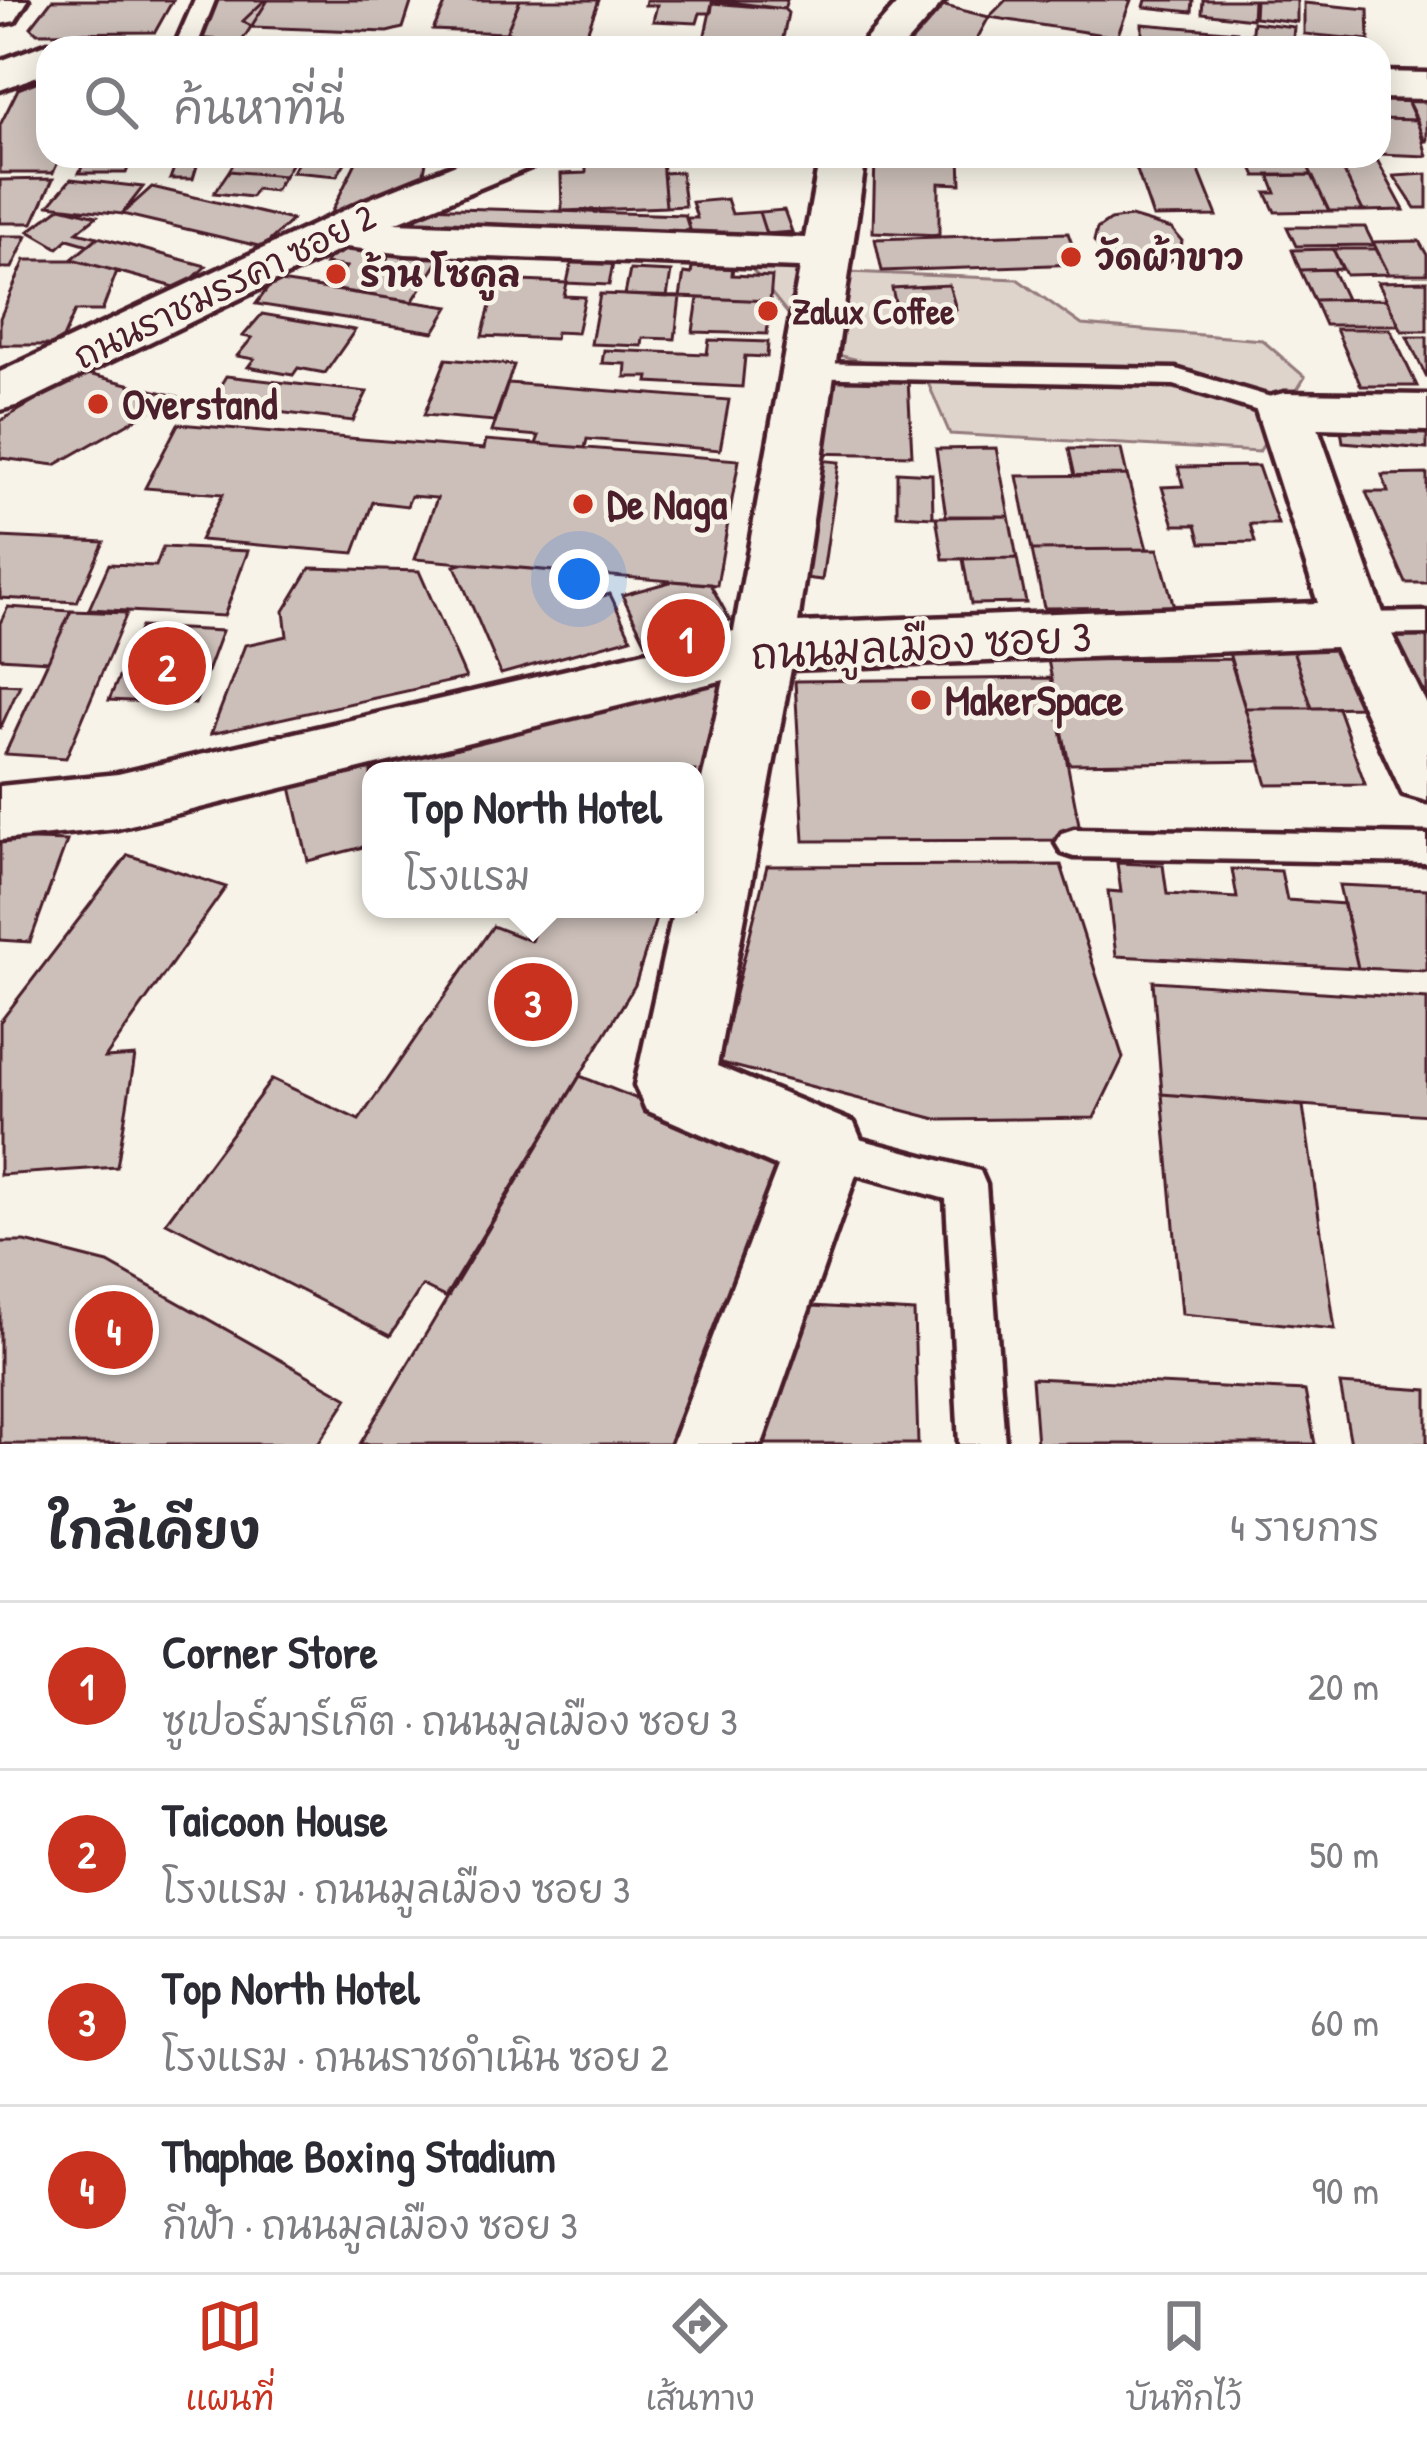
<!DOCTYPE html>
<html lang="th">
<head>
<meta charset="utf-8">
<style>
	:root { --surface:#fff; --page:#f2f2f3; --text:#2b2b33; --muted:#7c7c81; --line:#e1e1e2; --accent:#c8321e }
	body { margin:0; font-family:"Patrick Hand","Playpen Sans Thai",sans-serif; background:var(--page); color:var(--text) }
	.you { position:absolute; left:579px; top:579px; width:42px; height:42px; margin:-30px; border:9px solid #fff; border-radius:50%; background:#1a73e8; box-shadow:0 0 0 18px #1a73e833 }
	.badge { display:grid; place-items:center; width:78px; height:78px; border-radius:50%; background:var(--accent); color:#fff; font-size:39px; font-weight:700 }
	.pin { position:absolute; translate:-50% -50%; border:6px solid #fff; box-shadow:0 3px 12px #0006 }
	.popup { position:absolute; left:362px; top:762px; width:342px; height:156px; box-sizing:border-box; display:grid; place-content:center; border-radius:24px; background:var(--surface); filter:drop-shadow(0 3px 9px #0005); font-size:39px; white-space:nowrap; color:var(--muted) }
	.popup b { font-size:45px; color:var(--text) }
	.popup::after { content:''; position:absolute; left:50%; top:100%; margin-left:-24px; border:24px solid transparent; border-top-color:var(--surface) }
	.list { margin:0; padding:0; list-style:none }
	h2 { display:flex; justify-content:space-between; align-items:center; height:156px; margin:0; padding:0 48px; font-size:51px }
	h2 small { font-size:39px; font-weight:400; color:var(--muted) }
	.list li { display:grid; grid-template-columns:78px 1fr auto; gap:36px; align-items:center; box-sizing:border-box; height:168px; padding:0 48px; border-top:3px solid var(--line) }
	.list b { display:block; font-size:45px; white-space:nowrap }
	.list p { margin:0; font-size:39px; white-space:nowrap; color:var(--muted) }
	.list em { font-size:39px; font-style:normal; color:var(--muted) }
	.icon { flex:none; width:66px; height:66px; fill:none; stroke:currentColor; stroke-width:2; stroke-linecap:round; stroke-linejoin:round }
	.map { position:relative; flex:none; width:1427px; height:1444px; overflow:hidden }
	.search { position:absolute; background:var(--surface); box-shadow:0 6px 30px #0003; left:36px; right:36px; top:36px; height:132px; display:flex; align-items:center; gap:30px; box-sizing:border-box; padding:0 42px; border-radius:36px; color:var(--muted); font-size:45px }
	.sheet { height:828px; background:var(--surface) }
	nav { display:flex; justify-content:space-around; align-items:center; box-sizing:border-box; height:168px; border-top:3px solid var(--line); background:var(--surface); font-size:33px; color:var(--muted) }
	nav a { display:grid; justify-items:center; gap:6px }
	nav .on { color:var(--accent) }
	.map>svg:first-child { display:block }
	.green { fill:#ded4cc; stroke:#947a7c; stroke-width:3 }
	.building { fill:#ccbfb9; stroke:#4a1f2b; stroke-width:3 }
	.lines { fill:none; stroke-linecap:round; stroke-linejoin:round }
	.service-casing { stroke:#4a1f2b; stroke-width:9 }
	.minor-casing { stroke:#4a1f2b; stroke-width:9 }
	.tertiary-casing { stroke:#4a1f2b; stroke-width:9 }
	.secondary-casing { stroke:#4a1f2b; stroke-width:9 }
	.service { fill:#f7f3e8; fill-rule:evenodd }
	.minor { fill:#f7f3e8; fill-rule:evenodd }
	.tertiary { fill:#f7f3e8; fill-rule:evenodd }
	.secondary { fill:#f7f3e8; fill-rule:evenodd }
	.poi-dot { fill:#c8321e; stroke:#f7f3e8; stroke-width:4.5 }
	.labels { text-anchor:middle; stroke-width:9; stroke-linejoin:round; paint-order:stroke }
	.far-poi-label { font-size:36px; font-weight:bold; fill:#4a1f2b; stroke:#f7f3e8; text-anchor:start }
	.far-street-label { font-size:36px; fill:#4a1f2b; stroke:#f7f3e8 }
	.poi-label { font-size:42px; font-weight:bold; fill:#4a1f2b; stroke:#f7f3e8; text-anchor:start }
	.street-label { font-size:42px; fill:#4a1f2b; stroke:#f7f3e8 }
</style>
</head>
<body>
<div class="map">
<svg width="1427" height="1444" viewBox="0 0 1427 1444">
	<rect width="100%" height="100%" fill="#f7f3e8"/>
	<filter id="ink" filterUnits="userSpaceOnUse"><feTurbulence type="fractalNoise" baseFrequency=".00833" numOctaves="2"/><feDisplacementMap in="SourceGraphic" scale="24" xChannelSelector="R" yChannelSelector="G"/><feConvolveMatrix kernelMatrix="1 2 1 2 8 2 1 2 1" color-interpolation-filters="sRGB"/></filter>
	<g filter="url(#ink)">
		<path class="green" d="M 751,268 L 1017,279 L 1082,325 L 1262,340 L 1305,377 L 1259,452 L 950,434 L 925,376 L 817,350 Z"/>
		<path class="building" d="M 52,0 L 173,0 L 155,32 L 37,33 L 31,27 Z
			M 214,0 L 268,0 L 242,41 L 189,38 Z
			M 265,0 L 412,0 L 403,28 L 387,32 L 252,27 L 243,21 Z
			M 447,0 L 520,0 L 506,33 L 433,30 Z
			M 520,0 L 599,0 L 585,38 L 506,33 Z
			M 646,0 L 713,0 L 711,13 L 700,13 L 697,23 L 653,21 L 657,5 L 645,5 Z
			M 714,0 L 787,0 L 784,9 Z
			M 1006,0 L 1131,0 L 1117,37 L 989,17 Z
			M 1146,0 L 1193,0 L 1192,12 L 1144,7 Z
			M 1203,0 L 1253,0 L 1252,19 L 1202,13 Z
			M 1255,0 L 1297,0 L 1297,22 L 1254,17 Z
			M 925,1 L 989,17 L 972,48 L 880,48 Z
			M 712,3 L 784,9 L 788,13 L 781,48 L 702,48 Z
			M 1304,3 L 1368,9 L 1369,40 L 1304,34 Z
			M 1253,22 L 1294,27 L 1292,48 L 1250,48 Z
			M 1142,24 L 1237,32 L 1238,48 L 1142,48 Z
			M 48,77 L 48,156 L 87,156 L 85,160 L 59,160 L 53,173 L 0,173 L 0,125 L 18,89 Z
			M 1379,98 L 1406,98 L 1417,120 L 1379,119 Z
			M 1406,98 L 1427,99 L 1427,141 L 1425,141 Z
			M 1379,119 L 1417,120 L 1427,156 L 1379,154 Z
			M 87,156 L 160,156 L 158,161 L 131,161 L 126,173 L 79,173 Z
			M 200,156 L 193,179 L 170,179 L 178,157 Z
			M 238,156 L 296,156 L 284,176 L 229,171 Z
			M 302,156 L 349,156 L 337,176 L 292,172 Z
			M 359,156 L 427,156 L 422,184 L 328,219 Z
			M 875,156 L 960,156 L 961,184 L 939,183 L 939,235 L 873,232 Z
			M 1132,156 L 1193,156 L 1217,216 L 1153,217 Z
			M 1247,156 L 1303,156 L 1312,175 L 1256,176 Z
			M 1303,156 L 1336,156 L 1363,211 L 1329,211 Z
			M 1336,156 L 1375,156 L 1404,210 L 1363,211 Z
			M 662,160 L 666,207 L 562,211 L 561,174 L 586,173 L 586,163 Z
			M 229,171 L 284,176 L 275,191 L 256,189 L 251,197 L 214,193 Z
			M 681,172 L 685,206 L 666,207 L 663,173 Z
			M 1427,174 L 1427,208 L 1415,208 L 1394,176 Z
			M 1269,175 L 1312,175 L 1329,211 L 1275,212 L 1266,193 L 1276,193 Z
			M 53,179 L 33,223 L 0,223 L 0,180 Z
			M 71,179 L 143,187 L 122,214 L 49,205 Z
			M 152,187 L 292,220 L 263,247 L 122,214 Z
			M 727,199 L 732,214 L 759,212 L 766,234 L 693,241 L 687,218 L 697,218 L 692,202 Z
			M 61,207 L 97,216 L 77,232 L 98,237 L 89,245 L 68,239 L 58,248 L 29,231 Z
			M 420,207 L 685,215 L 693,241 L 412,232 Z
			M 784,210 L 792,232 L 766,234 L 759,212 Z
			M 1131,217 L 1172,229 L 1182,241 L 1180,254 L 1167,263 L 1145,266 L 1122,263 L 1103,254 L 1094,241 L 1097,229 L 1110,220 Z
			M 1287,227 L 1365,227 L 1374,245 L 1296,246 Z
			M 1068,233 L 1079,264 L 882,271 L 875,239 Z
			M 0,236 L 27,236 L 12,268 L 0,268 Z
			M 98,237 L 206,266 L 182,289 L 72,259 Z
			M 1419,241 L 1427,255 L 1427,274 L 1389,274 L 1373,242 Z
			M 341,242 L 393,250 L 364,294 L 331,289 L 346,267 L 325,264 Z
			M 1333,249 L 1342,269 L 1300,270 L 1292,250 Z
			M 1333,249 L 1376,249 L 1389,274 L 1346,275 Z
			M 393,250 L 441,257 L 412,302 L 364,294 Z
			M 574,251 L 615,252 L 609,285 L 567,283 Z
			M 694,255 L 734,256 L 732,275 L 772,277 L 770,301 L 680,297 L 684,273 L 691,274 Z
			M 25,260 L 74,260 L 117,271 L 102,311 L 75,311 L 63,338 L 51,345 L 0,345 L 0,318 Z
			M 1332,269 L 1346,299 L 1314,300 L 1300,270 Z
			M 630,270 L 671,272 L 667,297 L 625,295 Z
			M 497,280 L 567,283 L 564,296 L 585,297 L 577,333 L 556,332 L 555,339 L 482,336 Z
			M 273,281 L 449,307 L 434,332 L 256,304 Z
			M 1427,281 L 1427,331 L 1402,331 L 1378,282 Z
			M 949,285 L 956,309 L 897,311 L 892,288 Z
			M 600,294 L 680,297 L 675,339 L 643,338 L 642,346 L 591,344 Z
			M 698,298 L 770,301 L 767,334 L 693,332 Z
			M 1386,299 L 1399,325 L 1325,325 L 1314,300 Z
			M 262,314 L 355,330 L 325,373 L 298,368 L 293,375 L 248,367 L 254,359 L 237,356 L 252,338 L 243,336 Z
			M 1336,329 L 1390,329 L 1417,386 L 1361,386 Z
			M 1407,337 L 1427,337 L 1427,378 Z
			M 709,340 L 768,342 L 767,357 L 745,356 L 742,387 L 648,382 L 649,377 L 625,377 L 626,364 L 602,363 L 604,350 L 707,354 Z
			M 446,359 L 514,365 L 494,421 L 424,415 Z
			M 84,373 L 176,396 L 55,465 L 0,458 L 0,421 Z
			M 226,376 L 367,392 L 353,421 L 209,404 Z
			M 809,378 L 908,380 L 912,455 L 809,453 Z
			M 508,383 L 729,400 L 720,450 L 587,439 L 585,448 L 536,444 L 539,436 L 492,432 Z
			M 1338,411 L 1427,419 L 1427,449 L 1343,442 Z
			M 178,424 L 484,449 L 486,440 L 739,460 L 717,585 L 415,559 L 437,498 L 411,496 L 407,506 L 373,502 L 354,553 L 200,540 L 223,494 L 145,488 Z
			M 996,448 L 1009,516 L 946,516 L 936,449 Z
			M 1069,449 L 1121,449 L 1127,475 L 1075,476 Z
			M 798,458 L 839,462 L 822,580 L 778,575 Z
			M 1258,466 L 1278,524 L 1250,524 L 1255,542 L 1201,543 L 1196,525 L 1174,525 L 1162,487 L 1183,486 L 1178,467 Z
			M 897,472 L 932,474 L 933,517 L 897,515 Z
			M 1427,474 L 1427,583 L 1406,583 L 1366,492 L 1388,492 L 1382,475 Z
			M 1127,475 L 1147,549 L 1032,550 L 1017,476 Z
			M 1009,516 L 1017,558 L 943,559 L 936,517 Z
			M 0,537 L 104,542 L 77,602 L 0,598 Z
			M 163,547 L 248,551 L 224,616 L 89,609 L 109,564 L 156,566 Z
			M 1158,549 L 1174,607 L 1044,608 L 1032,550 Z
			M 1017,558 L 1026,603 L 971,604 L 963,559 Z
			M 465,563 L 554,571 L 570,605 L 610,594 L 631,638 L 501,674 L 455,566 Z
			M 310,568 L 419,571 L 466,678 L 211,734 L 245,645 L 287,636 L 284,611 Z
			M 674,581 L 710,584 L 730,620 L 646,643 L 622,595 Z
			M 8,607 L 71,611 L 48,661 L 0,658 L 0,623 Z
			M 71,611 L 127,613 L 66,758 L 5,754 Z
			M 141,627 L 222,631 L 195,704 L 109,700 Z
			M 1427,633 L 1427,728 L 1384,635 Z
			M 1289,638 L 1340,638 L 1365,707 L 1312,708 Z
			M 1289,638 L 1312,708 L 1245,708 L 1225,639 Z
			M 1230,659 L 1261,761 L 1069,764 L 1048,660 Z
			M 712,674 L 730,687 L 695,797 L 695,771 L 371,771 L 371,845 L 308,861 L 289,778 Z
			M 1051,678 L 1082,840 L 804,841 L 795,681 Z
			M 0,684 L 20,685 L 0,729 Z
			M 1245,708 L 1338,708 L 1365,784 L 1267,785 Z
			M 0,839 L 67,841 L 30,942 L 0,940 Z
			M 128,855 L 226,887 L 105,1058 L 135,1056 L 117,1167 L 0,1175 L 0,1022 Z
			M 1117,863 L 1163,865 L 1167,894 L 1237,898 L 1232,869 L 1281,871 L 1287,900 L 1344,904 L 1358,968 L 1116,956 L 1108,891 L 1121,892 Z
			M 1061,865 L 1123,1058 L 1094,1118 L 940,1120 L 718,1062 L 767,866 Z
			M 1339,885 L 1427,889 L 1427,971 L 1358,968 Z
			M 543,909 L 659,909 L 635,985 L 445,1297 L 422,1286 L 390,1336 L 166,1222 L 272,1079 L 359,1120 L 493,926 L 531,941 Z
			M 1153,981 L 1427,999 L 1427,1115 L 1162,1094 Z
			M 580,1076 L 782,1157 L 689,1444 L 360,1444 Z
			M 1162,1094 L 1303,1106 L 1335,1329 L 1182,1314 Z
			M 0,1242 L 25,1242 L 108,1263 L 348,1398 L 318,1444 L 0,1444 Z
			M 795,1305 L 914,1312 L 918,1444 L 753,1444 Z
			M 1032,1378 L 1305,1391 L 1315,1444 L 1037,1444 Z
			M 1340,1384 L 1427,1390 L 1427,1444 L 1351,1444 Z"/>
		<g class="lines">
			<g class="service-casing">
				<path id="service" d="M 195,0 L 215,0 L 196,48 L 174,48 Z
					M 807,363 L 1176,369 L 1294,404 L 1298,410 L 1284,419 L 1174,385 L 797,377 L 794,371 L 797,365 Z
					M 1427,612 L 1427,634 L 1356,635 L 1345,632 L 1340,624 L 1345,616 L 1356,613 Z
					M 1074,829 L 1427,835 L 1427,863 L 1074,857 L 1062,853 L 1056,843 L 1062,833 Z
					M 825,1130 L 980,1171 L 986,1185 L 1005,1444 L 959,1444 L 946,1199 L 811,1162 L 805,1149 L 811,1136 Z"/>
			</g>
			<g class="minor-casing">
				<path id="minor" d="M 901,0 L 945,0 L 902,48 L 858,48 Z
					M 476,156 L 540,156 L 533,166 L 395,223 L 805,238 L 820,156 L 866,156 L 798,623 L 1318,603 L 1256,410 L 1264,398 L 1284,393 L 1427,395 L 1427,431 L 1318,428 L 1387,624 L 1427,705 L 1427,801 L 1403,794 L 1335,647 L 791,669 L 717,1066 L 854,1123 L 865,1149 L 762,1444 L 672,1444 L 778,1167 L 646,1110 L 635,1085 L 674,909 L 695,909 L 695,812 L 724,680 L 118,828 L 0,840 L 0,786 L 118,774 L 734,631 L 800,268 L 406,254 L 346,247 L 19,405 L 0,410 L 0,372 L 364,201 Z"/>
			</g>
			<g class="tertiary-casing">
				<path id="tertiary" d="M 48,43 L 64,48 L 48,48 L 48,72 L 0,90 L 0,61 Z
					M 1379,72 L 1427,73 L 1427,99 L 1379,98 Z"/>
			</g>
			<g class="secondary-casing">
				<path id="secondary" d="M 0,0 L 28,0 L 15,21 L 0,24 Z"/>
			</g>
			<use href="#service" class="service"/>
			<use href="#minor" class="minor"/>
			<use href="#tertiary" class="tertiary"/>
			<use href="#secondary" class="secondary"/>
		</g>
	</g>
	<g class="poi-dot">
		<circle cx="1071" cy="257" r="12"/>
		<circle cx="336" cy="274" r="12"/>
		<circle cx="768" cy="311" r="12"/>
		<circle cx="98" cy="404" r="12"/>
		<circle cx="583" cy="504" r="12"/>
		<circle cx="921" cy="700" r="12"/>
	</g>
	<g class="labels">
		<g class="far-poi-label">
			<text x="1095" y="270">วัดผ้าขาว</text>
			<text x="360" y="287">ร้าน โซคูล</text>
			<text x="792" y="324">Zalux Coffee</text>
		</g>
		<g class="far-street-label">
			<text transform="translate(224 286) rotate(-26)" y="13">ถนนราชมรรคา ซอย 2</text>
		</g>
		<g class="poi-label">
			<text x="122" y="419">Overstand</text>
			<text x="607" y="519">De Naga</text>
			<text x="945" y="715">MakerSpace</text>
		</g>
		<g class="street-label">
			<text transform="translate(921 645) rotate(-3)" y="15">ถนนมูลเมือง ซอย 3</text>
		</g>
	</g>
</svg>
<div class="you"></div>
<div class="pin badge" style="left:686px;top:638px">1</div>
<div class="pin badge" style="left:167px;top:666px">2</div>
<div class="pin badge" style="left:533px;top:1002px">3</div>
<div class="popup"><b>Top North Hotel</b>โรงแรม</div>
<div class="pin badge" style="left:114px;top:1330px">4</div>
<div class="search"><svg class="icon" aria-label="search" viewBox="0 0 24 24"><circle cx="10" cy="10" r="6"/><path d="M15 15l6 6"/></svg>ค้นหาที่นี่</div>
</div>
<section class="sheet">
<h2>ใกล้เคียง<small>4 รายการ</small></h2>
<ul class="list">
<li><span class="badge">1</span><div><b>Corner Store</b><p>ซูเปอร์มาร์เก็ต · ถนนมูลเมือง ซอย 3</p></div><em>20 m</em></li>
<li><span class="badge">2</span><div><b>Taicoon House</b><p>โรงแรม · ถนนมูลเมือง ซอย 3</p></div><em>50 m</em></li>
<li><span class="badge">3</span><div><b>Top North Hotel</b><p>โรงแรม · ถนนราชดำเนิน ซอย 2</p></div><em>60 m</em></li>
<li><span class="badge">4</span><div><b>Thaphae Boxing Stadium</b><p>กีฬา · ถนนมูลเมือง ซอย 3</p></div><em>90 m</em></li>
</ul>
</section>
<nav>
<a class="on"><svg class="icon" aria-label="map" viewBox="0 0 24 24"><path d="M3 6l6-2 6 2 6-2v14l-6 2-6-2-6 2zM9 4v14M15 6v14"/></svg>แผนที่</a>
<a><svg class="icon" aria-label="directions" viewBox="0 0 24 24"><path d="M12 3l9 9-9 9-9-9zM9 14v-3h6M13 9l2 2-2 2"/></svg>เส้นทาง</a>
<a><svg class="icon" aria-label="saved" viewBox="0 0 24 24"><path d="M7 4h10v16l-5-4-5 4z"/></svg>บันทึกไว้</a>
</nav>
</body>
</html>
